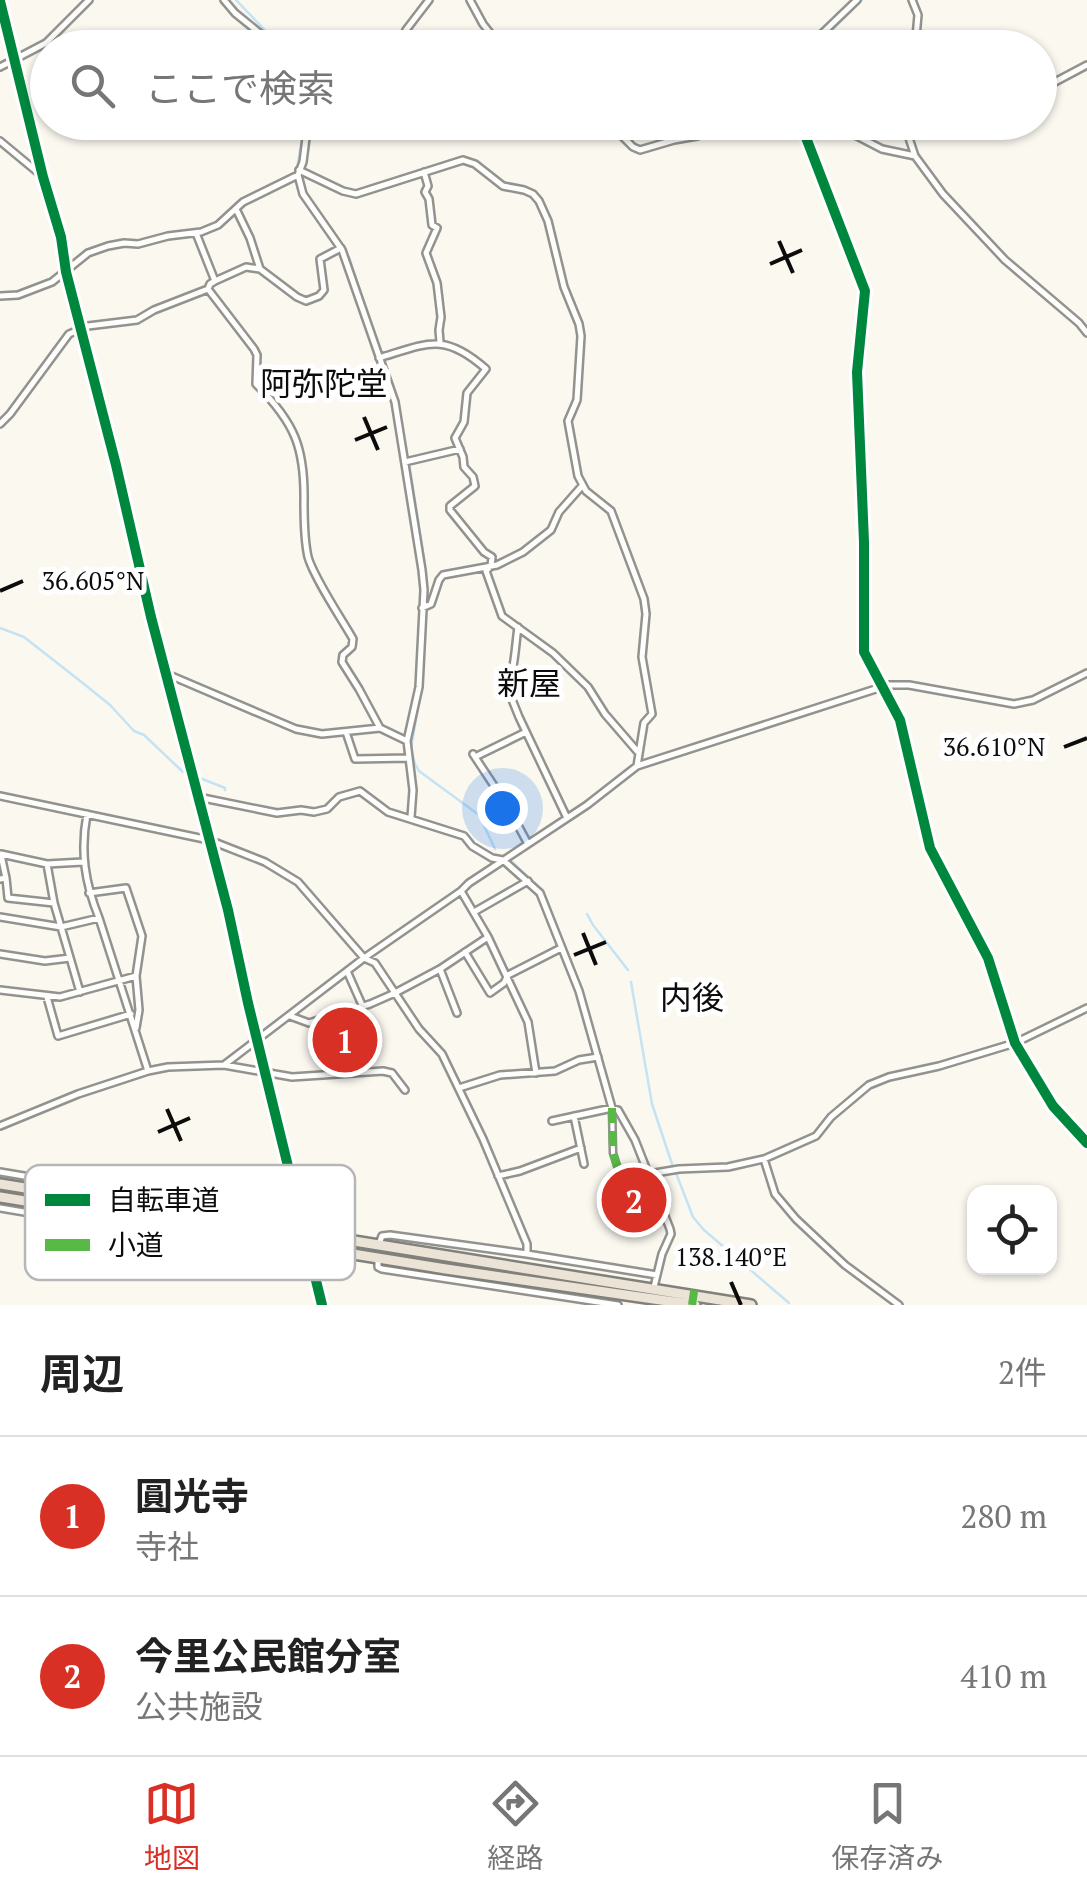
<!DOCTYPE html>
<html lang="ja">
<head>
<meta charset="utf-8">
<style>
	:root { --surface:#fff; --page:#f2f2f2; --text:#222; --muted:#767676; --line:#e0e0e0; --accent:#d93025 }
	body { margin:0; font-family:"PT Serif","Noto Sans JP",serif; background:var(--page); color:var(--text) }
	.controls { position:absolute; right:30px; bottom:30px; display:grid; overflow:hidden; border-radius:20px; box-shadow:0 2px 8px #0004 }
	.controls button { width:90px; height:90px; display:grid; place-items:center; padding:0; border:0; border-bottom:2px solid var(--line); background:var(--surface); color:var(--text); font:50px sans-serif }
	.you { position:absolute; left:502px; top:808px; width:35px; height:35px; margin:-25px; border:8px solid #fff; border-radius:50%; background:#1a73e8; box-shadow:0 0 0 15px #1a73e833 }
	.badge { display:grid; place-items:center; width:65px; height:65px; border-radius:50%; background:var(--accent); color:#fff; font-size:32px; font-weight:700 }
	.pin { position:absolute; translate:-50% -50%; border:5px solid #fff; box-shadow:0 2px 10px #0006 }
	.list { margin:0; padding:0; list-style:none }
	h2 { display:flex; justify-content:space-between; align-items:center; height:130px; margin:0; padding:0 40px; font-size:42px }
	h2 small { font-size:32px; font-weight:400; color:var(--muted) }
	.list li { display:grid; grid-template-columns:65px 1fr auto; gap:30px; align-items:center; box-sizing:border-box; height:160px; padding:0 40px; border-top:2px solid var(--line) }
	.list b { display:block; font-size:38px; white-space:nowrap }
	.list p { margin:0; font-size:32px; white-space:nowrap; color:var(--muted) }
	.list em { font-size:32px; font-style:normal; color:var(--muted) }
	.icon { flex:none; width:55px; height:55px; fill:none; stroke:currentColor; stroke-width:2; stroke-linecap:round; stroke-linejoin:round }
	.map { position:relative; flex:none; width:1087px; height:1305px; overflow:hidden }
	.search { position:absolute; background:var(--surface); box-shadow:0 2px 8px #0004; left:30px; right:30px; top:30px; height:110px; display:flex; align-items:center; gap:25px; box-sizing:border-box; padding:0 35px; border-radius:55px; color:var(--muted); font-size:38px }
	.sheet { height:450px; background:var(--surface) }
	nav { display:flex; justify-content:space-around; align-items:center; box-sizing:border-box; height:140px; border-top:2px solid var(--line); background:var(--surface); font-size:28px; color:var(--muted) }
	nav a { display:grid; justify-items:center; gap:5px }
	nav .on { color:var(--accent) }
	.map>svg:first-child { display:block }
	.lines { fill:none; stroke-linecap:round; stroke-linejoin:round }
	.stream { stroke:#c4e3f5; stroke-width:2.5 }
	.pedestrian-casing { stroke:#93928e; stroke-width:9 }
	.minor-casing { stroke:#93928e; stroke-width:10 }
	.tertiary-casing { stroke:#93928e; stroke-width:11 }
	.trunk-casing { stroke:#80807c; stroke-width:14 }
	.pedestrian { stroke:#fefefd; stroke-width:4 }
	.minor { stroke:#fefefd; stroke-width:5 }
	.tertiary { stroke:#fefefd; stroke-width:6 }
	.trunk { stroke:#ebe3d5; stroke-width:9 }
	.quiet { stroke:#58b947; stroke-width:8; stroke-dasharray:15 8; stroke-linecap:butt }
	.cycleway-casing { stroke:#fff; stroke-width:16 }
	.cycleway { stroke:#00873e; stroke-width:10 }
	.ticks { fill:none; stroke:#0c0c0c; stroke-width:4 }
	.labels { text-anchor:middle; stroke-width:10; stroke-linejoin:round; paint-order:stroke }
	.neighbourhood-label { font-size:32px; fill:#0c0c0c; stroke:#fff }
	.key { fill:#fff; stroke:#b6b6b6; stroke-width:2.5 }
	.key-label { font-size:28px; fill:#0c0c0c }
	.ticks-label { font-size:25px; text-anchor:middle; fill:#0c0c0c; stroke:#fff; stroke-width:10; stroke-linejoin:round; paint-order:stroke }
</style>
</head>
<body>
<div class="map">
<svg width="1087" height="1305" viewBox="0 0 1087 1305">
	<rect width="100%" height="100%" fill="#faf8ef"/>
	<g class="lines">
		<path class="stream" d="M 236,0 L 282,48
			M 814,48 L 862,0
			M 804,122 L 868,289 C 872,317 861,346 861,374 C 861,457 868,540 866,623
			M 297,169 L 304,125
			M 309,199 L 349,257 L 380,353
			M 398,406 L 408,458
			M 409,463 L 424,559 L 426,592
			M 0,628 L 24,637 L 84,684 L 110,705 L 134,731 L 144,735 L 183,772
			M 867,641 L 874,666 L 888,693
			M 423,653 L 422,684 L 411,749 L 415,764 L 419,771 L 479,815 L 495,849
			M 903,722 L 937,855 L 988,949 L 995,971
			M 200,778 L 225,788 L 225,790
			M 511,861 L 543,891 L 549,908
			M 587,914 L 593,925 L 628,970
			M 631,982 L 652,1104 L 673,1167
			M 1020,1047 L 1056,1102 L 1087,1138
			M 676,1173 L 693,1217 L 704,1230 L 789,1303"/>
		<g class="pedestrian-casing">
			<path id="pedestrian" d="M 612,1108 L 613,1153 L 636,1226"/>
		</g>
		<g class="minor-casing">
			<path id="minor" d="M 224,0 L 235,13 L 278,48
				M 470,0 L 483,24 L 502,48
				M 912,0 L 918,15 L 915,48
				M 398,48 L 406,30 L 429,0
				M 807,48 L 857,0
				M 0,67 L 46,43 L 89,0
				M 1040,95 L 1053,83 L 1087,65
				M 308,122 L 303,162 L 298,175 L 303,194 L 342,250 L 395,402 L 422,570 L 424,590 L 419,687 L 407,741 L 413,790 L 411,817
				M 608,122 L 633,147 L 640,150 L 674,140 L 697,136 L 736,122
				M 800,122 L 865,291 L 857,372 L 864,542 L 864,652 L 900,720 L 930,848 L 988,958 L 1015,1043 L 1053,1106 L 1087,1143
				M 830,122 L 882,149 L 915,156
				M 948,122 C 935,125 921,128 909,138 L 915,156 L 943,194 L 1005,260 L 1079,323 L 1087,333
				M 0,141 L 41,175
				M 299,170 L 343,191 L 356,194 L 463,160 L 475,164 L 503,186 L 524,190 L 533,194 L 539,201 L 548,221 L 564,287 L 579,324 L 581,336 L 577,400 L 568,421 L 578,476 L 586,491 L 611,511 L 644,599 L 646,614 L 642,657 L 652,714 L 644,723 L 637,766
				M 424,172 L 428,186 L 425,192 L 429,199 L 432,225 L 437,228 L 426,253 L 437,283 L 441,317 L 439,330 L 440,342
				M 260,269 L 297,297 L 306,301 L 319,296 L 324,290 L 320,259 L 341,248
				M 215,281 L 246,267 L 260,269 L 250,238 L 236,209
				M 208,289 L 254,349 L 257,355 L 256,384 C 295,423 305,448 304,502 C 304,520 304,539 308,557 C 314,578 341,618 353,639 L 352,647 L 343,655 L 342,662 L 359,689 L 380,728
				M 0,296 L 18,295 L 52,282 L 88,253 L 108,246 L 124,243 L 138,244 L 168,236 L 201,232 L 218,225 L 243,202 L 298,175
				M 379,358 C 428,343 444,332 486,369 L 467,393 L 464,422 L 455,438 L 463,457 L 464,467 L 473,477 L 475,486 L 450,506 L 450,510 L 484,552 L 492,557 L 491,566 L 486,571 L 502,616 L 553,653 L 588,687 L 605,714 L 637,751
				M 0,424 L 10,414 L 69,334 L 88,326 L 137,320 L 154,310 L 208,289 L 210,284 L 215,281 L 196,233
				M 405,462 L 460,449
				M 422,608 L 431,604 L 439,580 L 443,575 L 497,565 L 523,552 L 551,530 L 559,512 L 582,486
				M 518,627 C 515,648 515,668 507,687 L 519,717 L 567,818
				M 167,674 L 296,729 L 322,734 L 380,728 L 407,741
				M 346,732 L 355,759 L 409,758
				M 473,754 L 508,807 L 528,844
				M 475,757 L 526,732
				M 0,796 L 209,840 L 265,862 L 298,882 L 364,958 L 375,963 L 419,1029 L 442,1054 L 483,1139 L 527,1244 L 527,1254
				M 198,797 L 277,813 L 301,810 L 314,812 L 327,809 L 339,797 L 360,791 L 388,812 L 464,836 L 472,846 L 492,858 L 503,860 L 540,893 L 579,991 L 612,1108 L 618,1110 L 635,1140 L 670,1229 L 671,1234 L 662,1254 L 654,1287
				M 87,814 C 80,852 85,883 99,918 L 148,1071
				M 1,854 L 47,864 L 54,903 L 80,992
				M 47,864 L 83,862
				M 6,878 L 8,898 L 54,903
				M 0,879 L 6,878 L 1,855
				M 461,891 L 488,937 L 528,1022 L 536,1073
				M 89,893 L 126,888 L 142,936 L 136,976 L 139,1010 L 136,1028
				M 474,912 L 528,881
				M 0,917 L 61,927 L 99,918
				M 465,952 L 490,993 L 504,983 L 508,975 L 561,948
				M 0,954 L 45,961 L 70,958
				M 440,969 L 457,1013
				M 347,971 L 362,1005
				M 0,990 L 60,997 L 136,976
				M 47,997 L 58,1036 L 131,1014
				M 290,1016 L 309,1023 L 370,1004 L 395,993 L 440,969 L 488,937
				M 224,1065 L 364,958 L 461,891 L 469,883 L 587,805 L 637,766 L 888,685 L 909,685 L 1014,704 L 1033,700 L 1087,673
				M 459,1088 L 500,1075 L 555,1071 L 579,1060 L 598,1057
				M 574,1116 L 584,1164
				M 552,1121 L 612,1108
				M 0,1126 L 78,1094 L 148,1071 L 168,1067 L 224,1065 L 292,1077 L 383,1071 L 392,1073 L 405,1090
				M 764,1159 L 775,1194 L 796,1219 L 845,1265 L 899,1305
				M 0,1172 L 202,1206 L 209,1208 L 208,1217
				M 649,1174 L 679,1169 L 728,1167 L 764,1159 L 816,1136 L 831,1117 L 869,1085 L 889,1077 L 939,1066 L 1015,1043 L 1087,1008
				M 498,1176 L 520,1171 L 581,1148
				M 0,1208 L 214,1244 L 220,1242 L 222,1234
				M 379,1244 L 382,1236 L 390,1235 L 527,1254 L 657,1275
				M 378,1259 L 378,1267 L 382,1269 L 618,1305"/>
		</g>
		<g class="tertiary-casing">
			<path id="tertiary" d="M 0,1 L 43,177 L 61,237 L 66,272 L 116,465 L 151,617 L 228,910 L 248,1003 L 322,1305"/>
		</g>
		<g class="trunk-casing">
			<path id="trunk" d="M 0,1184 L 751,1305
				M 0,1197 L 446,1269 L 695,1305"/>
		</g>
		<use href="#pedestrian" class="pedestrian"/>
		<use href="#minor" class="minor"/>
		<use href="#tertiary" class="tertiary"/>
		<use href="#trunk" class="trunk"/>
		<path class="quiet" d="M 612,1108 L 613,1153 L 636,1226
			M 692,1305 L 695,1285"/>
		<g class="cycleway-casing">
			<path id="cycleway" d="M 0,1 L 43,177 L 61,237 L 66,272 L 116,465 L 151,617 L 228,910 L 248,1003 L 322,1305
				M 800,122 L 865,291 L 857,372 L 864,542 L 864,652 L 900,720 L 930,848 L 988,958 L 1015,1043 L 1053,1106 L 1087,1143"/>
		</g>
		<use href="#cycleway" class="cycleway"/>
	</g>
	<path class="ticks" d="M 779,241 L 793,273M 770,264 L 802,250M 364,417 L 378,450M 355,440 L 387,427M 0,591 L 23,581M 1064,747 L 1087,738M 583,933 L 596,965M 574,955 L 606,942M 167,1109 L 181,1141M 158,1132 L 190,1118M 731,1282 L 741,1305"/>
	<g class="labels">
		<g class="neighbourhood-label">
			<text x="324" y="395">阿弥陀堂</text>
			<text x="529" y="695">新屋</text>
			<text x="692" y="1009">内後</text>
		</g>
	</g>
	<rect x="25" y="1165" width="330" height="115" rx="15" class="key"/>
	<rect x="45" y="1194" width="45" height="12" fill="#00873e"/>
	<rect x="45" y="1239" width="45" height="12" fill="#58b947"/>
	<g class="key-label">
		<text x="108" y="1210">自転車道</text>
		<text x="108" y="1255">小道</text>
	</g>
	<g class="ticks-label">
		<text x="93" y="590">36.605°N</text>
		<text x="994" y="756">36.610°N</text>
		<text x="731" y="1266">138.140°E</text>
	</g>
</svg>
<div class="controls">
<button><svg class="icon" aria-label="locate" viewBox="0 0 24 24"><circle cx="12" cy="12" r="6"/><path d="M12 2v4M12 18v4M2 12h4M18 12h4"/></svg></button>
</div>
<div class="you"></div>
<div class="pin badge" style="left:345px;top:1040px">1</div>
<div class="pin badge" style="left:634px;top:1200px">2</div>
<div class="search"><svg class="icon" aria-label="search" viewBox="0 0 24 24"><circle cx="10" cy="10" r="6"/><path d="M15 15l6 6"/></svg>ここで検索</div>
</div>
<section class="sheet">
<h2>周辺<small>2件</small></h2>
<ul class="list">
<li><span class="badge">1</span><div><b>圓光寺</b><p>寺社</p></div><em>280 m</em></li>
<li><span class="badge">2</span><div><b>今里公民館分室</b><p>公共施設</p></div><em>410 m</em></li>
</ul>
</section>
<nav>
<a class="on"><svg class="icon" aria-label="map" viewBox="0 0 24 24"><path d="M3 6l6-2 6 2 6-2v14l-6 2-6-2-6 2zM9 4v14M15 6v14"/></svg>地図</a>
<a><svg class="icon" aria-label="directions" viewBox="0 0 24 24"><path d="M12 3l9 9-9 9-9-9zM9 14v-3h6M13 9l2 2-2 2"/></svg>経路</a>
<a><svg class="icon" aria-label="saved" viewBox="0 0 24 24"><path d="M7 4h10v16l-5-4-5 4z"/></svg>保存済み</a>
</nav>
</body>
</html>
